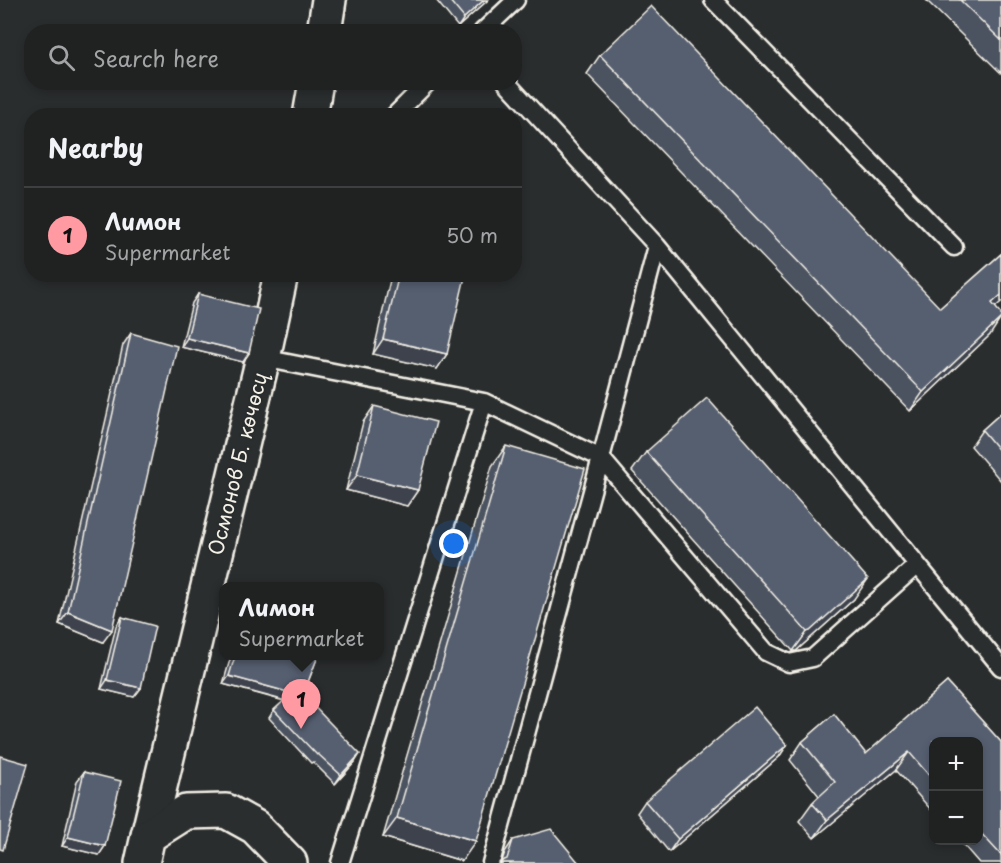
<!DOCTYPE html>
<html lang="en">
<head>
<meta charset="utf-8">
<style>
	:root { --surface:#202222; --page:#2d2f2f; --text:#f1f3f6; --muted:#a2a4a5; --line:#3d3f40; --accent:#ff9aa2 }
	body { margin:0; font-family:"Playpen Sans",sans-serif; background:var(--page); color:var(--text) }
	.controls { position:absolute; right:18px; bottom:18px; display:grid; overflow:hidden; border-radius:12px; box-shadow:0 3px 9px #0003 }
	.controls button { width:54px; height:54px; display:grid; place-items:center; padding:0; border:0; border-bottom:2px solid var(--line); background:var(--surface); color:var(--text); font:30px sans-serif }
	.you { position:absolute; left:454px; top:544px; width:21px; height:21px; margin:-15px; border:4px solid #fff; border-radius:50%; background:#1a73e8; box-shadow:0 0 0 9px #1a73e833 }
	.badge { display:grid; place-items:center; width:39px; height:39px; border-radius:50%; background:var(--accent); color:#111; font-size:20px; font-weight:700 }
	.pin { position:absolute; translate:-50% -50px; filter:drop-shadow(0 2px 3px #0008) }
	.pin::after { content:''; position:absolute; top:32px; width:21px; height:18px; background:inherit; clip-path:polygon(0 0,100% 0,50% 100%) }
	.popup { position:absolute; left:219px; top:582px; width:165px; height:78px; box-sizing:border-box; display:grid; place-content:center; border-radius:12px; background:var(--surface); filter:drop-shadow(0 2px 4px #0005); font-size:20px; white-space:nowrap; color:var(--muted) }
	.popup b { font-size:22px; color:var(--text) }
	.popup::after { content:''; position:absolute; left:50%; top:100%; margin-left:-12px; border:12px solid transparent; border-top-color:var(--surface) }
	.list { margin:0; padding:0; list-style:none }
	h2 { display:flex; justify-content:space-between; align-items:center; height:78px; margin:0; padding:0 24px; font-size:26px }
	h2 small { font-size:20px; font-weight:400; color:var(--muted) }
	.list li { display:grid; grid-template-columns:39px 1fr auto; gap:18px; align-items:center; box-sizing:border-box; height:96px; padding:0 24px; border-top:2px solid var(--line) }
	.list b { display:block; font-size:22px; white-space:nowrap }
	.list p { margin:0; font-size:20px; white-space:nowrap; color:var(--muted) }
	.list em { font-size:20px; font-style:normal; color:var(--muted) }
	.icon { flex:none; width:33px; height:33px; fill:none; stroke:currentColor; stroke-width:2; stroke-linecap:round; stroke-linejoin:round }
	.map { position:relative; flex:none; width:1001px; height:863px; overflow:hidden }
	.search { position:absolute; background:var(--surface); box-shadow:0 3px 9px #0003; left:24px; top:24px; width:498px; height:66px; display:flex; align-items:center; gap:15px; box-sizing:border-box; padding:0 21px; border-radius:24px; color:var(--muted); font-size:22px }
	.panel { position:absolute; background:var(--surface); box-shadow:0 3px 9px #0003; left:24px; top:108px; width:498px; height:174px; border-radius:24px }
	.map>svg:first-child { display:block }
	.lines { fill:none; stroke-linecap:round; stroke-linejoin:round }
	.lane-casing { stroke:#f4f1e8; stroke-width:21 }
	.street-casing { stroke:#f4f1e8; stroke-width:38 }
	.secondary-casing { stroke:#f4f1e8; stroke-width:38 }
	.lane { stroke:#2a2d2e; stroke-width:16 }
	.street { stroke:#2a2d2e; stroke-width:33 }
	.secondary { stroke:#2a2d2e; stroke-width:33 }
	.wall { fill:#4b5260; stroke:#f4f1e8; stroke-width:1.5 }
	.shaded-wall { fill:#3d424e; stroke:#f4f1e8; stroke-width:1.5 }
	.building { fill:#575f70; stroke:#f4f1e8; stroke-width:1.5 }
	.labels { text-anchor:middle; stroke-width:4.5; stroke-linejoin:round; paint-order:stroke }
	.street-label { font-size:20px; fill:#f4f1e8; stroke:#2a2d2e }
</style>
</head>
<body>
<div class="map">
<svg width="1001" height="863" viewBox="0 0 1001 863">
	<rect width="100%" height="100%" fill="#2a2d2e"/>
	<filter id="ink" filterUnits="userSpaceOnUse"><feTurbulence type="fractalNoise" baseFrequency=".0167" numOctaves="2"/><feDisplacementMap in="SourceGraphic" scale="12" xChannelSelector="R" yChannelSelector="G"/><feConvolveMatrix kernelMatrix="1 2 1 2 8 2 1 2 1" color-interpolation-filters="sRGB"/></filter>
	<g filter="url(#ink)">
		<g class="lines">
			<g class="lane-casing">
				<path id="lane" d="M 713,0 L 954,247
					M 482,32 L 516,0
					M 394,116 L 428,82
					M 657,246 L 1001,667
					M 263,358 L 484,402
					M 340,863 L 484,402 L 601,458 L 766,652 L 789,663 L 813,658 L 917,565
					M 491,863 L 601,458 L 657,246 L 506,82"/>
			</g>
			<g class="street-casing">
				<path id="street" d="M 324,32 L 329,0
					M 310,116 L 316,82
					M 148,836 L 263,358 L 281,274"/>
			</g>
			<g class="secondary-casing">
				<path id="secondary" d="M 142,863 L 148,836 L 186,812 L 226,811 L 255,827 L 290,863"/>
			</g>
			<use href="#lane" class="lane"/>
			<use href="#street" class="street"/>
			<use href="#secondary" class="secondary"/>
		</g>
		<path class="wall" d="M 436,0 L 488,0 L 458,27 Z
			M 926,0 L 1001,0 L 1001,73 Z
			M 600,55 L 940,308 L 1001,254 L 1001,302 L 995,307 L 990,335 L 910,411 L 587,74 Z
			M 394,274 L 452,274 L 447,354 L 437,369 L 373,354 L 390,280 Z
			M 198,294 L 249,353 L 243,362 L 181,347 L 192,303 Z
			M 131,333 L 103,642 L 59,624 L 123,345 Z
			M 374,406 L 418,490 L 407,506 L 346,490 L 363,422 Z
			M 1001,413 L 1001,481 L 971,446 L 982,430 Z
			M 506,446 L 462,861 L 383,837 L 492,466 Z
			M 646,452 L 854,599 L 796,651 L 793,651 L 632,471 Z
			M 122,617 L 141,688 L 134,697 L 101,689 L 116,626 Z
			M 231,656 L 318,656 L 303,695 L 355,762 L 335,784 L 313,762 L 311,763 L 269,718 L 274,710 L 284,701 L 223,684 Z
			M 947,682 L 1001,742 L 1001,863 L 979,863 L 959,840 L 978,840 L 978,741 L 933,741 L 933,812 L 896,770 L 814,838 L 799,821 L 812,803 L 819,796 L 790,760 L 802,742 L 834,714 L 866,754 Z
			M 787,745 L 779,757 L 669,852 L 637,813 L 645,801 Z
			M 84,772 L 105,846 L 99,855 L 62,846 L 77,781 Z
			M 513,840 L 574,858 L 579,863 L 499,863 L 502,861 L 505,852 Z"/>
		<path class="shaded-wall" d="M 484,0 L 488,0 L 458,27 L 464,18 Z
			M 1001,295 L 1001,302 L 979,322 L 992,303 Z
			M 1001,318 L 990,335 L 910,411 L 923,392 Z
			M 187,338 L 249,353 L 243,362 L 181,347 Z
			M 383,339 L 447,354 L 437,369 L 373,354 Z
			M 357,475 L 418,490 L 407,506 L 346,490 Z
			M 868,579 L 854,599 L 796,651 L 793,651 L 807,632 Z
			M 68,612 L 112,630 L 103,642 L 59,624 Z
			M 229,676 L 292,693 L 286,701 L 223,684 Z
			M 107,680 L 141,688 L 134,697 L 101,689 Z
			M 787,745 L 779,757 L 669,852 L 678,839 Z
			M 909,752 L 896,770 L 814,838 L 827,820 Z
			M 360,754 L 355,762 L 335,784 L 341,775 Z
			M 397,818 L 476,841 L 462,861 L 383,837 Z
			M 68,837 L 105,846 L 99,855 L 62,846 Z"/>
		<path class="building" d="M 449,0 L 484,0 L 464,18 Z
			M 960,0 L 1001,0 L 1001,40 Z
			M 651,6 L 940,308 L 1001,254 L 1001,295 L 992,303 L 1001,314 L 1001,318 L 923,392 L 600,55 Z
			M 399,274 L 452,274 L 465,277 L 447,354 L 383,339 Z
			M 198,294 L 259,309 L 249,353 L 187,338 Z
			M 131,333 L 177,346 L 112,630 L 68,612 Z
			M 707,398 L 868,579 L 810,631 L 807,632 L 646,452 Z
			M 374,406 L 436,422 L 418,490 L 357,475 Z
			M 1001,413 L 1001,453 L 982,430 Z
			M 506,446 L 585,469 L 476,841 L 397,818 Z
			M 122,617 L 155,626 L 141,688 L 107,680 Z
			M 235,656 L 318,656 L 303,695 L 360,754 L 341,775 L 318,754 L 317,755 L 274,710 L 292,693 L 229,676 Z
			M 947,682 L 1001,742 L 1001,855 L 978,830 L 978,741 L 933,741 L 933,780 L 909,752 L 827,820 L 812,803 L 835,782 L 802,742 L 834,714 L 866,754 Z
			M 755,707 L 787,745 L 678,839 L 645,801 Z
			M 0,756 L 28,764 L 3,850 L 0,849 Z
			M 84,772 L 121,781 L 105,846 L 68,837 Z
			M 551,829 L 579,863 L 501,863 L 500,862 L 507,859 L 513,840 Z"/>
	</g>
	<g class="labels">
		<g class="street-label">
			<text transform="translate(238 464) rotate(-76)" y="7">Осмонов Б. көчөсү</text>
		</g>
	</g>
</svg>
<div class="controls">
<button>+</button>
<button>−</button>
</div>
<div class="you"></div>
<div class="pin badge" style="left:301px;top:729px">1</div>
<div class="popup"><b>Лимон</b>Supermarket</div>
<div class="search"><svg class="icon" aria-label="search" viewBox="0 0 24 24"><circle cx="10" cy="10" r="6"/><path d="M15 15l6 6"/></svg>Search here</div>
<section class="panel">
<h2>Nearby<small></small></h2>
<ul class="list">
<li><span class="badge">1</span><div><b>Лимон</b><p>Supermarket</p></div><em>50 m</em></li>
</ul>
</section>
</div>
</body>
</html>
